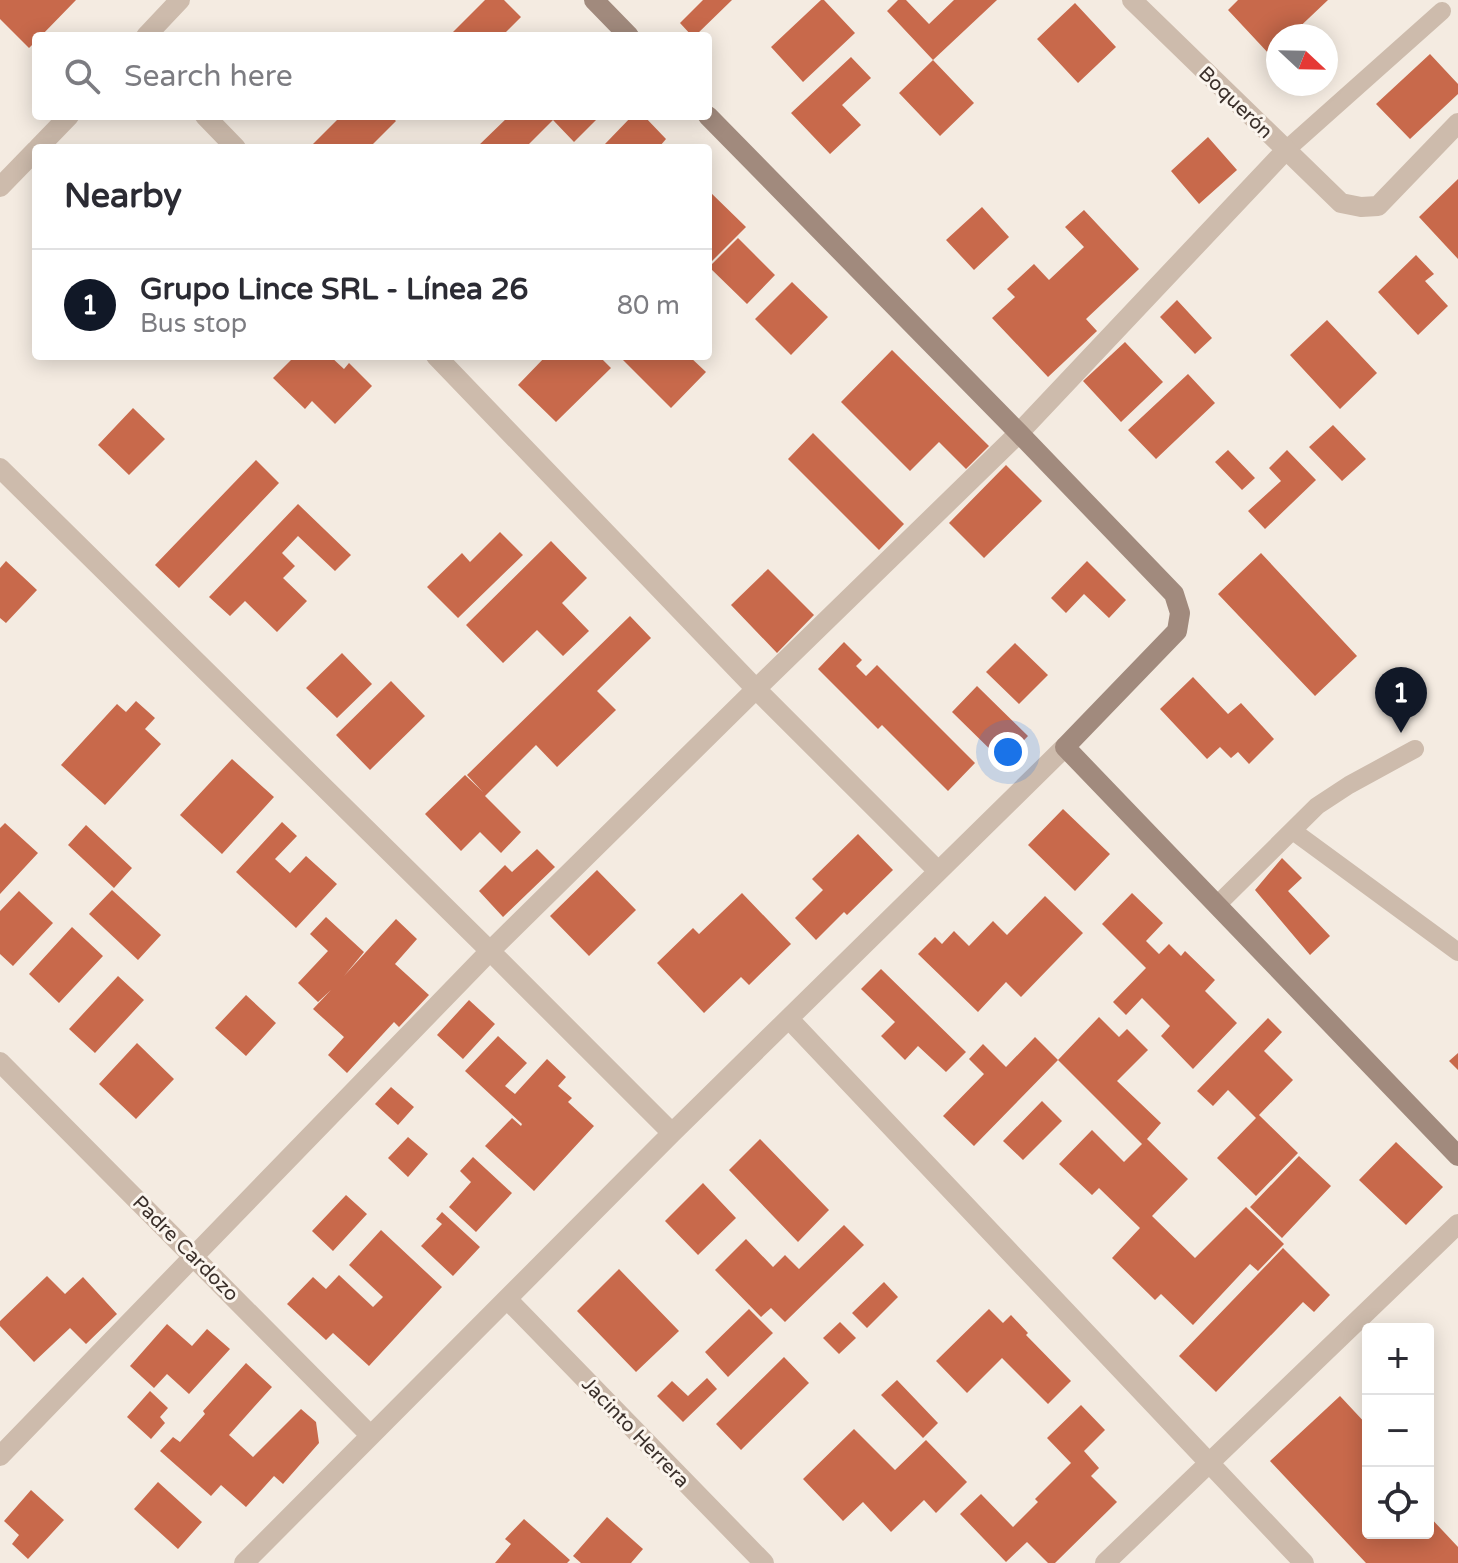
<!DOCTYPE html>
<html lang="en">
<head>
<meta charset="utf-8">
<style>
	:root { --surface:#fff; --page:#f2f2f3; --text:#2b2b33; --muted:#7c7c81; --line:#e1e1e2; --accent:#111827 }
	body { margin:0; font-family:"Varela Round",sans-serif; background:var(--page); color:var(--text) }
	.controls { position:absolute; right:24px; bottom:24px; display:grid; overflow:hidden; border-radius:8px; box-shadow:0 4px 20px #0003 }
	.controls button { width:72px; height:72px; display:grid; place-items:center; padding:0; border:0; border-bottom:2px solid var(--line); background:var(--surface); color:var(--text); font:40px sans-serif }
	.compass { position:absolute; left:1266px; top:24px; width:72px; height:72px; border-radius:50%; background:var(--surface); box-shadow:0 4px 20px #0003; rotate:112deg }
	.you { position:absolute; left:1008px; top:752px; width:28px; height:28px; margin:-20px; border:6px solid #fff; border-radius:50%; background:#1a73e8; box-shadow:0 0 0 12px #1a73e833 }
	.badge { display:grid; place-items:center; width:52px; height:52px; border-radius:50%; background:var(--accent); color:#fff; font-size:26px; font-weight:700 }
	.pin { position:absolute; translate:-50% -66px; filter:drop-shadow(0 2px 4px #0008) }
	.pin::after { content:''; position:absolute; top:42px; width:28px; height:24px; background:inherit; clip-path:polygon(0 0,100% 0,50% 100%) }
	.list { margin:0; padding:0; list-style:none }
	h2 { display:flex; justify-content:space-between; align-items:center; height:104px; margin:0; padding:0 32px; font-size:34px }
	h2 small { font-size:26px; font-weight:400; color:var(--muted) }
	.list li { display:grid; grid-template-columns:52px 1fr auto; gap:24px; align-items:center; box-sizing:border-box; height:112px; padding:0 32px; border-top:2px solid var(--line) }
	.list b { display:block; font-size:30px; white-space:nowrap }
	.list p { margin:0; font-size:26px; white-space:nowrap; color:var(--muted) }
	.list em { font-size:26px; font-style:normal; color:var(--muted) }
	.icon { flex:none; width:44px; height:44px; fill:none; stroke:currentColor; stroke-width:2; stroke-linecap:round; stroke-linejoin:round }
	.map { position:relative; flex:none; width:1458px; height:1563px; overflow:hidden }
	.search { position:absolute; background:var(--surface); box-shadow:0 4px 20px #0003; left:32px; top:32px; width:680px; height:88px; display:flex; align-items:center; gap:20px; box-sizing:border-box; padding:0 28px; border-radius:8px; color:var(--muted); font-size:30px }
	.panel { position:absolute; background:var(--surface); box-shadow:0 4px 20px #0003; left:32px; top:144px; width:680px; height:216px; border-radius:8px }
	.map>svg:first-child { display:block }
	.building { fill:#c8694b }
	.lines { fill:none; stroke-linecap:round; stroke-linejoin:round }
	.lane { stroke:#cdbbac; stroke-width:18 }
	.street { stroke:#cdbbac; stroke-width:20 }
	.secondary { stroke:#a18a7d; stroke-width:20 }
	.labels { text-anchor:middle; stroke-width:6; stroke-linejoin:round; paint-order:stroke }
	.street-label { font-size:20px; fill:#3b302b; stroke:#fbf5ee }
</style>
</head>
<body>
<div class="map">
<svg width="1458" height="1563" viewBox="0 0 1458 1563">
	<rect width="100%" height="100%" fill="#f4ebe1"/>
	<path class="building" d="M 0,0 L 76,0 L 41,36 L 36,36 L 36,41 L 29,48 L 0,19 Z
		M 485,0 L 504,0 L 521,17 L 502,36 L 449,36 Z
		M 703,0 L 732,0 L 695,36 L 692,36 L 680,23 Z
		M 821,0 L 824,0 L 855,33 L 803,82 L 771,47 Z
		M 898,0 L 906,0 L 929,24 L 954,0 L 997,0 L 933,60 L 887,11 Z
		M 1238,0 L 1328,0 L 1290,36 L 1278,36 L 1278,47 L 1270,55 L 1228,10 Z
		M 1075,3 L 1116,47 L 1078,83 L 1037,39 Z
		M 1430,54 L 1458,84 L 1458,94 L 1410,139 L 1376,104 Z
		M 851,57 L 871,78 L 842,105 L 861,125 L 830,154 L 791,113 Z
		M 933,60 L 974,103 L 940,136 L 899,93 Z
		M 341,116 L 391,116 L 396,121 L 369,148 L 309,148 Z
		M 509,116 L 600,116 L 574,142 L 553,120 L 525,148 L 480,148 L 478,146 Z
		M 632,116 L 644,116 L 666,139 L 660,146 L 661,148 L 609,148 L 605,144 Z
		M 1208,137 L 1237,170 L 1199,204 L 1171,171 Z
		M 1458,179 L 1458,259 L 1419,217 Z
		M 708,190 L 746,227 L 708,265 Z
		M 982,207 L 1009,237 L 974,270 L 946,240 Z
		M 1084,210 L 1139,269 L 1086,319 L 1097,331 L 1048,377 L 992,318 L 1015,297 L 1007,289 L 1034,264 L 1049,280 L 1084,247 L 1065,227 Z
		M 738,238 L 775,275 L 747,304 L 709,267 Z
		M 1416,255 L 1434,274 L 1425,281 L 1448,306 L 1418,335 L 1378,292 Z
		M 792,282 L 828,317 L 791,355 L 755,319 Z
		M 1177,300 L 1212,338 L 1195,354 L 1160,317 Z
		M 1327,320 L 1377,373 L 1340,409 L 1290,355 Z
		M 1125,342 L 1163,382 L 1121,422 L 1083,381 Z
		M 892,350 L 989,446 L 966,469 L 939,442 L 910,471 L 841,402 Z
		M 295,356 L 330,356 L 344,369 L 349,363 L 372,386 L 335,424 L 312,401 L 305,409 L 273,378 Z
		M 546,356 L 599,356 L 611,368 L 556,422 L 518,385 Z
		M 623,356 L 689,356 L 706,372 L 671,408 L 621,358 Z
		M 1188,374 L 1215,403 L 1156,459 L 1128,430 Z
		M 133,408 L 165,439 L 129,475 L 98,445 Z
		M 1333,425 L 1366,459 L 1342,481 L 1309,447 Z
		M 813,433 L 904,524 L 879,550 L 788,459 Z
		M 1228,450 L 1255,478 L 1242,490 L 1215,462 Z
		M 1287,450 L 1316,480 L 1265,529 L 1248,511 L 1281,481 L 1269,468 Z
		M 256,460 L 279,483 L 179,588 L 155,565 Z
		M 1006,465 L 1042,501 L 984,558 L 949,523 Z
		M 298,504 L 351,555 L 335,571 L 298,536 L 282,553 L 295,566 L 283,578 L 307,601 L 277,632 L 245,601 L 230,616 L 209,597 Z
		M 500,532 L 523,555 L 458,618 L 427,587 L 462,553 L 470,562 Z
		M 551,541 L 587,578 L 562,603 L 589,631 L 563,656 L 537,630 L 503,663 L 466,625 Z
		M 1261,553 L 1357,656 L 1315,696 L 1218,594 Z
		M 6,561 L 37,590 L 6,623 L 0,618 L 0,568 Z
		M 1087,561 L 1126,600 L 1109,618 L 1084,594 L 1066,613 L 1051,598 Z
		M 768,569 L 814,615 L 777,653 L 731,605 Z
		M 630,616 L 651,638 L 597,691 L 616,710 L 557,767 L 536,745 L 485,796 L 521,832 L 501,853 L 480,832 L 461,851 L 425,814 L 465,775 L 483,792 L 467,775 Z
		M 844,642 L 862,660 L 856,666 L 866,676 L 877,665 L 975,763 L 948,791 L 882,725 L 878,729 L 818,669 Z
		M 1015,643 L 1048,675 L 1019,704 L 986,672 Z
		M 342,653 L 372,684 L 337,718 L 306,688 Z
		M 1193,677 L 1228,714 L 1241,703 L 1274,739 L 1249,764 L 1238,752 L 1231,758 L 1220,747 L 1207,759 L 1160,709 Z
		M 391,681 L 425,716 L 370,770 L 336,735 Z
		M 977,686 L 1028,736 L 1003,762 L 952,712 Z
		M 136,701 L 155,718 L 145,729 L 161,744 L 105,805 L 61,765 L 117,704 L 126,712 Z
		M 232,759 L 274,797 L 222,854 L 180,815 Z
		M 1063,809 L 1110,854 L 1075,891 L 1028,845 Z
		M 282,822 L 297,836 L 275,859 L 290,873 L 306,856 L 337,884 L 296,928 L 236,872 Z
		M 5,823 L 38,853 L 0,894 L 0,828 Z
		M 86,825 L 132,868 L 114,888 L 68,845 Z
		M 858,834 L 893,870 L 847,915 L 844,912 L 816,940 L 795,918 L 823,890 L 812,879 Z
		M 537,849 L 555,867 L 503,917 L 479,891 L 505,865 L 512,872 Z
		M 1282,858 L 1302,878 L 1288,891 L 1330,936 L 1310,955 L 1255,890 Z
		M 597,870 L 636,910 L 589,956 L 550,916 Z
		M 112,890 L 161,935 L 138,960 L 89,914 Z
		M 19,891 L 53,923 L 13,966 L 0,954 L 0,911 Z
		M 742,893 L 791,944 L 749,985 L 741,977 L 704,1013 L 657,963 L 693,928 L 699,934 Z
		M 1132,893 L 1163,923 L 1146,941 L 1159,954 L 1169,944 L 1181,956 L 1185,951 L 1215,980 L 1205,991 L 1237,1023 L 1193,1069 L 1161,1036 L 1170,1026 L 1142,998 L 1126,1015 L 1113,1002 L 1146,968 L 1102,924 Z
		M 1045,896 L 1083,933 L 1021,997 L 1006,982 L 978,1012 L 918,954 L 935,937 L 942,944 L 954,931 L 969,946 L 993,921 L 1007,935 Z
		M 326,917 L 364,952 L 344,976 L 396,919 L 417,939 L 395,964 L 429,995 L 399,1027 L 394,1022 L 347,1073 L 328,1055 L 344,1037 L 313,1009 L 331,990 L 318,1002 L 298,983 L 328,951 L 310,934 Z
		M 72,927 L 103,956 L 59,1003 L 29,974 Z
		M 881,969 L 966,1052 L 946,1072 L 918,1046 L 905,1060 L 881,1036 L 895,1022 L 861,989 Z
		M 118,976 L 144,1000 L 95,1053 L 69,1029 Z
		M 246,995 L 276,1023 L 246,1056 L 215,1028 Z
		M 469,1000 L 495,1024 L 463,1059 L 437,1035 Z
		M 1099,1017 L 1119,1037 L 1127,1029 L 1148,1050 L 1117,1081 L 1161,1123 L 1147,1139 L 1188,1179 L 1152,1216 L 1195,1258 L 1246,1207 L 1284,1244 L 1258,1271 L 1250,1264 L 1193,1325 L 1161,1294 L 1155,1300 L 1112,1258 L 1140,1228 L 1099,1188 L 1092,1195 L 1059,1164 L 1092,1130 L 1124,1162 L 1142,1144 L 1058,1060 Z
		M 1268,1018 L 1282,1032 L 1264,1051 L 1293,1080 L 1259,1115 L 1298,1153 L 1256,1196 L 1217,1158 L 1256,1118 L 1228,1090 L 1213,1106 L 1197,1091 Z
		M 498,1036 L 527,1063 L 505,1086 L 515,1094 L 547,1059 L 566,1077 L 558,1086 L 572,1098 L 568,1102 L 594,1126 L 534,1191 L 485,1146 L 512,1118 L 521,1126 L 522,1124 L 465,1071 Z
		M 1035,1037 L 1058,1060 L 974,1146 L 943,1116 L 984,1074 L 969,1059 L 983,1044 L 1006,1067 Z
		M 137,1043 L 174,1079 L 136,1119 L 99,1084 Z
		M 1458,1053 L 1458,1070 L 1449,1061 Z
		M 391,1087 L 414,1107 L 398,1125 L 375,1104 Z
		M 1042,1101 L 1062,1121 L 1023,1160 L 1003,1141 Z
		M 408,1137 L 428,1154 L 408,1177 L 388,1158 Z
		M 760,1139 L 829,1210 L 798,1242 L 729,1170 Z
		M 1396,1142 L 1443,1187 L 1406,1225 L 1359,1180 Z
		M 1299,1156 L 1331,1186 L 1282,1238 L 1250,1207 Z
		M 473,1157 L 512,1193 L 476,1232 L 449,1207 L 471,1182 L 460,1171 Z
		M 703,1183 L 736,1218 L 698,1255 L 665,1221 Z
		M 346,1195 L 367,1214 L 333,1251 L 312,1231 Z
		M 442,1212 L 480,1247 L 453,1276 L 421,1246 L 442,1224 L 436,1219 Z
		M 844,1225 L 864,1245 L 785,1322 L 771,1308 L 761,1317 L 715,1270 L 746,1239 L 773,1267 L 785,1255 L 799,1269 Z
		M 381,1230 L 442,1287 L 369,1366 L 333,1333 L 326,1340 L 287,1304 L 313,1277 L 326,1289 L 339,1275 L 373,1307 L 383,1297 L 349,1265 Z
		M 1283,1248 L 1330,1295 L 1314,1312 L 1303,1302 L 1216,1392 L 1179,1356 Z
		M 619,1269 L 679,1331 L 636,1372 L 577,1311 Z
		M 47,1276 L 65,1294 L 83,1277 L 117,1314 L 86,1344 L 70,1328 L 34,1362 L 0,1326 L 0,1321 Z
		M 884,1282 L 898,1297 L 867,1328 L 852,1313 Z
		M 749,1309 L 773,1333 L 728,1377 L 705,1352 Z
		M 989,1309 L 1003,1323 L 1011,1315 L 1028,1333 L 1026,1335 L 1071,1381 L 1048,1404 L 1002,1358 L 967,1393 L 936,1361 Z
		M 840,1322 L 856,1338 L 839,1354 L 823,1338 Z
		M 167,1324 L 192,1346 L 207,1329 L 230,1349 L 189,1394 L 167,1374 L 154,1388 L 130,1366 Z
		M 784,1357 L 809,1383 L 741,1450 L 716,1424 Z
		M 246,1363 L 272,1387 L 229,1435 L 253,1457 L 301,1409 L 316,1422 L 319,1443 L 283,1484 L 274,1476 L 246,1507 L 221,1485 L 211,1496 L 160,1451 L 173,1437 L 180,1442 L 205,1414 L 203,1411 Z
		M 707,1378 L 717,1389 L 683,1422 L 657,1396 L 672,1381 L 688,1396 Z
		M 897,1380 L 938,1423 L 923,1438 L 881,1395 Z
		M 150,1391 L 168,1408 L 160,1417 L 165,1423 L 151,1439 L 127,1417 Z
		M 1340,1396 L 1368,1426 L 1368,1533 L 1428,1533 L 1428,1515 L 1458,1547 L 1458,1563 L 1366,1563 L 1270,1461 Z
		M 1081,1405 L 1105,1430 L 1084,1451 L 1099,1468 L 1091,1476 L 1117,1502 L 1055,1563 L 1048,1563 L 1027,1542 L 1006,1562 L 960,1514 L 981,1494 L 1013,1527 L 1038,1502 L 1035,1499 L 1071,1463 L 1047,1438 Z
		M 854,1429 L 895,1470 L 926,1440 L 967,1482 L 936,1513 L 924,1500 L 891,1532 L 863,1502 L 843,1521 L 803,1479 Z
		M 158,1482 L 202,1522 L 178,1549 L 134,1509 Z
		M 31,1490 L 64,1520 L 28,1559 L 12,1544 L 19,1535 L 4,1521 Z
		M 607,1517 L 643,1549 L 631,1563 L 581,1563 L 573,1556 Z
		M 524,1519 L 570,1560 L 567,1563 L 495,1563 L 511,1544 L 505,1539 Z"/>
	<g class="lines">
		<path class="lane" d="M 1286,150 L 1442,11
			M 1293,831 L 1458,952
			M 1217,905 L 1317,806 L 1349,785 L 1415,749"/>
		<path class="street" d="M 1132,0 L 1341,203 L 1361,207 L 1378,206 L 1458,123
			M 146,36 L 180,0
			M 205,116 L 236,148
			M 38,148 L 69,116
			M 0,187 L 36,150
			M 436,356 L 756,689 L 938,871
			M 0,468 L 490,951 L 672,1133
			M 789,1019 L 1304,1563
			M 0,1062 L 370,1435
			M 508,1300 L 764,1563
			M 0,1456 L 490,951 L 756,689 L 1019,433 L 1286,150
			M 244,1563 L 672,1133 L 1065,747
			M 1105,1563 L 1458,1224"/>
		<path class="secondary" d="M 594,0 L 629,36
			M 708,116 L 1019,433 L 1174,594 L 1180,613 L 1177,631 L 1065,747 L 1458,1156"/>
	</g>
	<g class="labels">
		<g class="street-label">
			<text transform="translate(1236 102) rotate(44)" y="7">Boquerón</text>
			<text transform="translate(186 1248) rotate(45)" y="7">Padre Cardozo</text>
			<text transform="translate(636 1432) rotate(46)" y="7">Jacinto Herrera</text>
		</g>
	</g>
</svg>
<div class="controls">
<button>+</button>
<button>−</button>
<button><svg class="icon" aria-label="locate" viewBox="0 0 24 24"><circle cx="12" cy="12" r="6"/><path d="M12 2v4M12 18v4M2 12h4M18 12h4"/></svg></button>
</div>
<svg class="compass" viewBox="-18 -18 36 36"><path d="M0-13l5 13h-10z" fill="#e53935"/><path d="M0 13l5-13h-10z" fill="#7c7c81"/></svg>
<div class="you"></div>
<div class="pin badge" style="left:1401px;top:733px">1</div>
<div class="search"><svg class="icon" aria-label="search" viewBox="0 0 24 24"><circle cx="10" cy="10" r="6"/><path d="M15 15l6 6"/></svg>Search here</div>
<section class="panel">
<h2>Nearby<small></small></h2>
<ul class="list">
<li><span class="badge">1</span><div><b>Grupo Lince SRL - Línea 26</b><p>Bus stop</p></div><em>80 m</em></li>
</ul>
</section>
</div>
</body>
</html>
